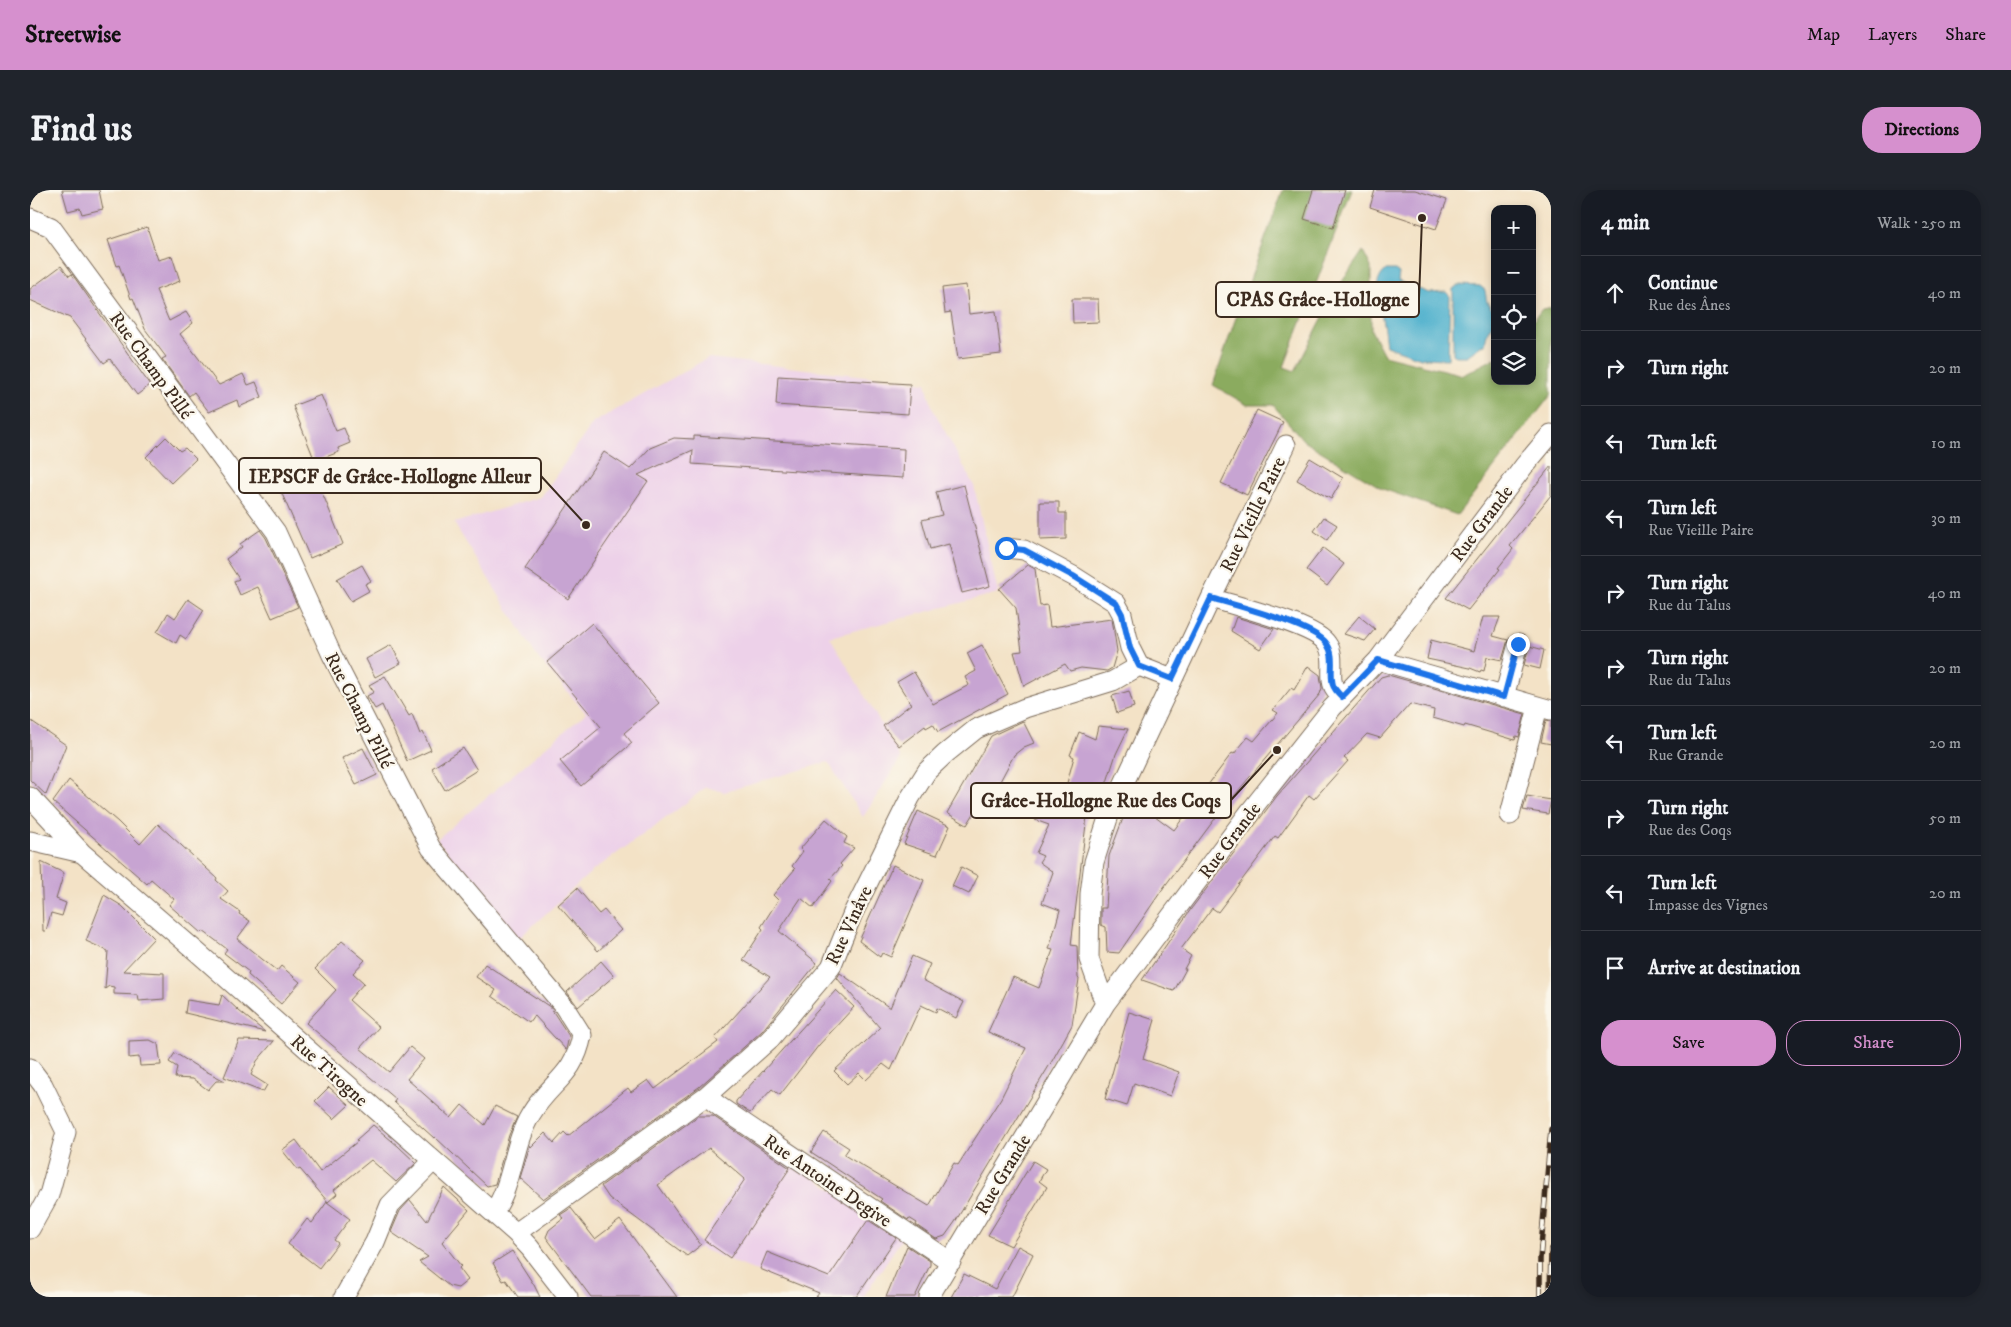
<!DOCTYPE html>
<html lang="en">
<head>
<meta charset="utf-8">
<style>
	:root { --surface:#171b24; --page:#20242c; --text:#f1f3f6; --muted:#9ea1a6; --line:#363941; --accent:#d690ce }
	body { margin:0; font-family:"IM FELL DW Pica",serif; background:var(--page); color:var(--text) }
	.controls { position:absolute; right:15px; top:15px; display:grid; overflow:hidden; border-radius:10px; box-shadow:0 2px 8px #0003 }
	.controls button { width:45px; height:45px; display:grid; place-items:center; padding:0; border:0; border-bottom:1px solid var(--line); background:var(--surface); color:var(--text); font:25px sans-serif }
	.stop { position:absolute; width:15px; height:15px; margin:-11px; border:4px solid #1a73e8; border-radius:50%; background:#fff }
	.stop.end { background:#1a73e8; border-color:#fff; box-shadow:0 1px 5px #0008 }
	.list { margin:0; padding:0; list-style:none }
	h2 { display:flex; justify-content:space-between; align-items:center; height:65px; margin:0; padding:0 20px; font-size:21px }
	h2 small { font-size:16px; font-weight:400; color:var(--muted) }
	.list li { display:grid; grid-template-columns:32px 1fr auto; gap:15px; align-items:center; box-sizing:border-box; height:75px; padding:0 20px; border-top:1px solid var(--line) }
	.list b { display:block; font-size:19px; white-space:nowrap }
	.list p { margin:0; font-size:16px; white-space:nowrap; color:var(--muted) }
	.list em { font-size:16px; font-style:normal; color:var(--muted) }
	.actions { display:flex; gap:10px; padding:15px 20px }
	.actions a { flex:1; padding:11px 0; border:1px solid var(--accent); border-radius:20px; text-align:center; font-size:18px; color:var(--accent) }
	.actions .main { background:var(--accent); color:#111 }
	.icon { flex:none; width:28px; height:28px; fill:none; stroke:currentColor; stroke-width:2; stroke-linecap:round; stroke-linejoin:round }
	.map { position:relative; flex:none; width:1521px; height:1107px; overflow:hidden; border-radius:20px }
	header { display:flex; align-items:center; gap:30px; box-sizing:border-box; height:70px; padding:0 25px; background:var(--accent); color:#111 }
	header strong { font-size:24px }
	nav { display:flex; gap:28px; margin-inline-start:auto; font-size:18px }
	.intro { display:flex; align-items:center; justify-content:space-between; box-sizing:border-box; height:120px; padding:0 30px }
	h1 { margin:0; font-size:35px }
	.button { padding:12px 22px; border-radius:20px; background:var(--accent); color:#111; font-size:18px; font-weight:700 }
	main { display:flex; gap:30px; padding:0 30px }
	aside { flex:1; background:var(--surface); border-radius:20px; box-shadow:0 2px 8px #0003 }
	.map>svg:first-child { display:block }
	.built { fill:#edd1e9 }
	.forest { fill:#8bab5f; stroke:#636a3e }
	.water { fill:#4fb1cd; stroke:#456e76 }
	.building { fill:#c7a4d2 }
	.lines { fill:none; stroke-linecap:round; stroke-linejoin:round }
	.minor-casing { stroke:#7b6a59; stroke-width:21 }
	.minor { stroke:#fff; stroke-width:19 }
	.rail-casing { stroke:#3b2a1e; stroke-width:5.5 }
	.rail { stroke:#fbf7ec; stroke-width:4; stroke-dasharray:11; stroke-linecap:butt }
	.route { stroke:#1a73e8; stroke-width:6 }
	.labels { text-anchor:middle; stroke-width:4.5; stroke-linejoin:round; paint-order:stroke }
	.street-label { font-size:19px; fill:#3b2a1e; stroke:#fbf7ec }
	.leader { fill:none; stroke:#3b2a1e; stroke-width:2 }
	.callout-dot { fill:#3b2a1e; stroke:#fbf7ec; stroke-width:2 }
	.callout { fill:#fbf7ec; stroke:#3b2a1e; stroke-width:2 }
	.callout-label { font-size:20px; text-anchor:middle; font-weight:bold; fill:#3b2a1e }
</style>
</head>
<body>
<header>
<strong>Streetwise</strong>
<nav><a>Map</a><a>Layers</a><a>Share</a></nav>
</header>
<div class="intro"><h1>Find us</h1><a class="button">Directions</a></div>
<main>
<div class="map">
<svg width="1521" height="1107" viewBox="0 0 1521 1107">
	<rect width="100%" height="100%" fill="#fbf7ec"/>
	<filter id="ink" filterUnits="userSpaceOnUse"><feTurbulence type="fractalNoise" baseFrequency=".02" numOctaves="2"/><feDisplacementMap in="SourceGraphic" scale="10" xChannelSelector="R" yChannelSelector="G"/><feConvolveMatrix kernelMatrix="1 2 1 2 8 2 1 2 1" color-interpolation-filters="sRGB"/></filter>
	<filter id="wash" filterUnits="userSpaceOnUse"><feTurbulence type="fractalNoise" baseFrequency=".0096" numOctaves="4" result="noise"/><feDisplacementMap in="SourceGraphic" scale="20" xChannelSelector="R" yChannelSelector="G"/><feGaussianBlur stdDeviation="1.12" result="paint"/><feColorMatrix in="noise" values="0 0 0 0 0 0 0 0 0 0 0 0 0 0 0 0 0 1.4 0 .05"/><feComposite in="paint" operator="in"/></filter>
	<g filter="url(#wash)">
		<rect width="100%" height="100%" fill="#f3e2c6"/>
		<path class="built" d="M 678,168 L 896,193 L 902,217 L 944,296 L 968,403 L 800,447 L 871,568 L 833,627 L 798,572 L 694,602 L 676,597 L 643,623 L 561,682 L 486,751 L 407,649 L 556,523 L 508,468 L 424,333 L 511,307 L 563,233 Z
			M 732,953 L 873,1047 L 833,1107 L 790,1107 L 667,1057 Z"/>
		<path class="forest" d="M 1253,0 L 1322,0 L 1254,177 L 1265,181 L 1309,96 L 1333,61 L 1341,77 L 1341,140 L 1354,165 L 1433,185 L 1465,168 L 1465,191 L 1502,191 L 1502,132 L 1512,119 L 1521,118 L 1521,205 L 1427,325 L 1353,299 L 1274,251 L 1243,215 L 1217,215 L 1183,195 L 1203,136 Z"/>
		<path class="water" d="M 1356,80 L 1365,80 L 1369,83 L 1368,91 L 1399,103 L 1416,102 L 1420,106 L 1418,169 L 1391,168 L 1356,156 C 1355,147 1354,137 1352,128 C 1349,111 1341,93 1356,80 Z
			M 1428,95 L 1450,96 L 1455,100 L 1457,112 L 1465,123 L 1465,130 L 1458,141 L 1455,153 L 1437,166 L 1425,166 L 1423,164 L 1423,99 Z"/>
		<g id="blocks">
			<path class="building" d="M 32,0 L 69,0 L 73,19 L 52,24 L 50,18 L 38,21 Z
				M 1283,0 L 1315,0 L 1303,38 L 1274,29 Z
				M 1345,0 L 1385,0 L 1417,10 L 1406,39 L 1340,17 Z
				M 117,37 L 128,70 L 142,66 L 150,91 L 126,100 L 139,131 L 156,122 L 163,133 L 150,144 L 189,195 L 213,184 L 218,195 L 226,192 L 232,207 L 209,217 L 207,210 L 179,222 L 164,202 L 159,206 L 132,169 L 136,167 L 115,139 L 103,108 L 101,109 L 89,75 L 87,76 L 78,50 Z
				M 31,76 L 39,86 L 42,84 L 120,195 L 107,205 L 80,169 L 74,173 L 40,128 L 0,110 L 0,99 Z
				M 936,95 L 939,124 L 966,121 L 971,164 L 928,169 L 921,122 L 915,123 L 912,98 Z
				M 1042,109 L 1068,109 L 1069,132 L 1043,133 Z
				M 748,186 L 880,194 L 878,224 L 746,215 Z
				M 291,205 L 306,241 L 314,238 L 320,253 L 308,258 L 309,262 L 285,271 L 263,216 Z
				M 1227,220 L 1253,232 L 1217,305 L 1191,293 Z
				M 664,246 L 874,259 L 873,288 L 662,274 L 663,260 L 608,285 L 618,291 L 538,409 L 495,379 L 574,262 L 600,279 L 620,258 L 644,248 L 664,249 Z
				M 136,247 L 150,261 L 155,258 L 166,269 L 141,293 L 116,267 Z
				M 1280,268 L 1313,288 L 1301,309 L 1267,290 Z
				M 1521,276 L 1521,305 L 1480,356 L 1483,359 L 1468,378 L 1470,379 L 1450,405 L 1438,420 L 1416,408 Z
				M 279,282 L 294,307 L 313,354 L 280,368 L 249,297 Z
				M 934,295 L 960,396 L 932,403 L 919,354 L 900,359 L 892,330 L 912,325 L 906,302 Z
				M 1010,312 L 1029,312 L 1029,323 L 1036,323 L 1036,349 L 1010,350 Z
				M 1294,327 L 1307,335 L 1297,350 L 1284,341 Z
				M 230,340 L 236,348 L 268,417 L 242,428 L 228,397 L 210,405 L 204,391 L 209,389 L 196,369 L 212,357 L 210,354 Z
				M 1293,358 L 1314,374 L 1297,396 L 1276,380 Z
				M 332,375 L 341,391 L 335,394 L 339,401 L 321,411 L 307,389 Z
				M 998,375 L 1005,379 L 1010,416 L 1017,415 L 1020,437 L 1082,429 L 1087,461 L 1082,478 L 1077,481 L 1051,478 L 1040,481 L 1035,474 L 994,496 L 984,462 L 992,461 L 986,418 L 969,399 Z
				M 158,409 L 174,420 L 156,449 L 150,445 L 146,453 L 127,442 L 138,423 L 145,428 Z
				M 1329,426 L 1345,439 L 1335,451 L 1314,444 Z
				M 1206,427 L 1244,439 L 1230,459 L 1201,441 Z
				M 1453,427 L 1470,427 L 1463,446 L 1478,450 L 1472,470 L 1457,467 L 1454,481 L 1451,480 L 1450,482 L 1440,478 L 1397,469 L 1401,450 L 1444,461 Z
				M 562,433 L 629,513 L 594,543 L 602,553 L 551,596 L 530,571 L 571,537 L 517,472 Z
				M 361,455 L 371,473 L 345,487 L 336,469 Z
				M 952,455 L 978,504 L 908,542 L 903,534 L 896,538 L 895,536 L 869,556 L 853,536 L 881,514 L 867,492 L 884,482 L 903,514 L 939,495 L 935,487 L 946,481 L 937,463 Z
				M 1499,456 L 1514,460 L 1510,479 L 1494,475 Z
				M 1278,476 L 1290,485 L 1292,498 L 1290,504 L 1187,626 L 1134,697 L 1089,763 L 1077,762 L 1076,737 L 1071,735 L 1071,718 L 1076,718 L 1079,666 L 1105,596 L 1119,601 L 1113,617 L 1144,640 L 1202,563 L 1204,564 L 1218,547 L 1224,551 L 1248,523 L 1243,520 L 1261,498 L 1264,500 Z
				M 1358,485 L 1495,524 L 1489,547 L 1486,546 L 1485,550 L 1435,535 L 1434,537 L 1403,528 L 1404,520 L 1380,514 L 1350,548 L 1337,544 L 1314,568 L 1318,571 L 1284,609 L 1279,605 L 1248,648 L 1245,646 L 1188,722 L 1182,718 L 1151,759 L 1161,766 L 1154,779 L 1156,779 L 1144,801 L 1112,790 L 1161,719 L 1247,606 L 1351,487 Z
				M 355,486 L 379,526 L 382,524 L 390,544 L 393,542 L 401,560 L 377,571 L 352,515 L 345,519 L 337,506 L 344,502 L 339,495 Z
				M 1099,501 L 1104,517 L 1087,523 L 1082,506 Z
				M 0,530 L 36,555 L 16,605 L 0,590 Z
				M 1516,530 L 1521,531 L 1521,554 L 1511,552 Z
				M 993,531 L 1004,553 L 994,557 L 984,565 L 967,597 L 962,594 L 937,635 L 917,623 L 961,546 Z
				M 1068,536 L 1098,539 L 1086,564 L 1076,595 L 1061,594 L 1041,755 L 1047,756 L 1048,788 L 1049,789 L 1042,835 L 1022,871 L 925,1032 L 915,1046 L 906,1049 L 886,1035 L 887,1033 L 879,1028 L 878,1030 L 850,1011 L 852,1009 L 781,962 L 794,942 L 819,958 L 814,965 L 899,1016 L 924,973 L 928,975 L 971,908 L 996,858 L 958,842 L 983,787 L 1009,798 L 1023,760 L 1019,759 L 1030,720 L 1012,713 L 1023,682 L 1009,672 L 1013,666 L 1006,663 L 1019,635 L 1005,630 L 1012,612 L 1030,619 L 1044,567 L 1040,565 L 1049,542 L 1065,549 Z
				M 333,558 L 347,585 L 326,595 L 312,568 Z
				M 433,558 L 447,580 L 415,600 L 402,578 Z
				M 39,590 L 88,632 L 110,654 L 128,634 L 187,688 L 186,690 L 198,701 L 191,709 L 210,722 L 209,724 L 220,731 L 207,749 L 247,781 L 251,776 L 270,792 L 251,814 L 218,785 L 219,782 L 194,763 L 197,759 L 173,741 L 171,743 L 139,715 L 144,709 L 121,689 L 117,694 L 23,612 Z
				M 1497,606 L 1521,610 L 1518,624 L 1493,620 Z
				M 888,621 L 920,636 L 907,665 L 874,654 Z
				M 796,629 L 817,647 L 814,653 L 824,658 L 810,674 L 812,676 L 800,689 L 802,691 L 783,718 L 771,708 L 749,741 L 787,773 L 732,841 L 669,897 L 513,1009 L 490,988 L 500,955 L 501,957 L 515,943 L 524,953 L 534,942 L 538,946 L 598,898 L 601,902 L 618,890 L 625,899 L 688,852 L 685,848 L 740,787 L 713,770 L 733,739 L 731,737 L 748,710 L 743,705 L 765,679 L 762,676 L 773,661 L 770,659 Z
				M 11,672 L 34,683 L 26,709 L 36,713 L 32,726 L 21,723 L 16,741 L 13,741 Z
				M 863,675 L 894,690 L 861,767 L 852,763 L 850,767 L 829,751 Z
				M 931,677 L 948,686 L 939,704 L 922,696 Z
				M 547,698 L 569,724 L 574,720 L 591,740 L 568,761 L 528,715 Z
				M 74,705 L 92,716 L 124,748 L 93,781 L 134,783 L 134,809 L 109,811 L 108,805 L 84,804 L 84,797 L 79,796 L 75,799 L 78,761 L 56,751 Z
				M 312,751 L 335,770 L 323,783 L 334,793 L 319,810 L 349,837 L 330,858 L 359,882 L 380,857 L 394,869 L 377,889 L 421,928 L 432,915 L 455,935 L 465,916 L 487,927 L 479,945 L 465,994 L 457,996 L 405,947 L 404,948 L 364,912 L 366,909 L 276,833 L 306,800 L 285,779 Z
				M 882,766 L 900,774 L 893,790 L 934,812 L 926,828 L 907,818 L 906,822 L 891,815 L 861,880 L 853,874 L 836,890 L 829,883 L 817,894 L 804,881 L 850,838 L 807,788 L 810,783 L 860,818 Z
				M 571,771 L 584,786 L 548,817 L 537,802 Z
				M 455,774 L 520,817 L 539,846 L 536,860 L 504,825 L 499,832 L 462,806 L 466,800 L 446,787 Z
				M 806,800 L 824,817 L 789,855 L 750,905 L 742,899 L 720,923 L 706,914 L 706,911 Z
				M 192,805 L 209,821 L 235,842 L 155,823 L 157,810 L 189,815 Z
				M 1099,822 L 1125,830 L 1113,869 L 1149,882 L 1140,906 L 1104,893 L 1097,916 L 1075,909 Z
				M 120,850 L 128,854 L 131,875 L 110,876 L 109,867 L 99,868 L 99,851 Z
				M 209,850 L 244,851 L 227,871 L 221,885 L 237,895 L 233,902 L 194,887 Z
				M 145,863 L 166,876 L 195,891 L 186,891 L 178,900 L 163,889 L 145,888 L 147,877 L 139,872 Z
				M 299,897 L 319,915 L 304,929 L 285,911 Z
				M 668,926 L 683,926 L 760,978 L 700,1068 L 674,1050 L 715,989 L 679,958 L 628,995 L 671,1055 L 657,1066 L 579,1008 L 571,996 Z
				M 343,935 L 368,956 L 386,973 L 366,992 L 341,970 L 304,1000 L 307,1004 L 298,1012 L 270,979 L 268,980 L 252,960 L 266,950 L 290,982 L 328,951 L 326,950 Z
				M 1003,971 L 1016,979 L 1009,991 L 1017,997 L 981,1056 L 958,1045 Z
				M 414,997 L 439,1020 L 412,1052 L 431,1076 L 429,1078 L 438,1090 L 428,1098 L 419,1096 L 389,1072 L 398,1067 L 361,1042 L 370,1021 L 380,1010 L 397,1031 Z
				M 297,1012 L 320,1029 L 304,1050 L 308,1053 L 289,1078 L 258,1054 L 277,1029 L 282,1033 Z
				M 541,1018 L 565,1049 L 590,1030 L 647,1107 L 561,1107 L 516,1047 L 519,1040 L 534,1028 L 530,1025 Z
				M 838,1030 L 866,1048 L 826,1107 L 786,1107 L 789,1103 L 730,1079 L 737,1062 L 799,1087 Z
				M 877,1056 L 900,1071 L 900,1075 L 885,1107 L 856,1107 Z
				M 988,1056 L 1003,1064 L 982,1107 L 921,1107 L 934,1084 L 965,1099 Z
				M 482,1061 L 504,1095 L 510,1107 L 488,1107 L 476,1090 L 473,1091 L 463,1073 Z"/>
		</g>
	</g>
	<g filter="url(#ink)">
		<use href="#blocks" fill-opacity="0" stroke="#7b6a59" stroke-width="1"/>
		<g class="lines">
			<g class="minor-casing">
				<path id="minor" d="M 0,28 L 21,37 L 246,342 L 302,465 L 401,658 L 533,815 L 552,845 C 544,887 521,891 501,924 C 482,955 484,993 463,1023
					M 976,358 L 994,360 L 1045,387 L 1086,413 L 1092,424 L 1100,458 L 1109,476
					M 1181,408 C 1205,416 1286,435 1297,454 C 1306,466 1299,482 1303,495 C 1304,499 1309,504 1312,507
					M 1348,470 L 1521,520
					M 1474,507 L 1488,454
					M 0,607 L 52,663 L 167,762 L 486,1043 L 500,1058 L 538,1107
					M 1480,625 L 1508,517
					M 0,651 L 52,663
					M 1075,814 L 1059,769 L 1060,704 L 1064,672 L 1079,625 L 1181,408 L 1256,255
					M 0,878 L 13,895 L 36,942 L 19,1005 L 0,1039
					M 676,906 L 690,917 L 921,1072
					M 486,1043 L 676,906 L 740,849 L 801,777 L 823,723 L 880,608 L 897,581 L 915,564 L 946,539 L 995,518 L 1083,491 L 1109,476 L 1142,489
					M 314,1107 L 345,1052 L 360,1015 L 403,971
					M 899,1107 L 1075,814 L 1218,624 L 1302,518 L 1348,470 L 1494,276 L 1521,244"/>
			</g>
			<use href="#minor" class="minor"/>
			<g class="rail-casing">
				<path id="rail" d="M 1510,1107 L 1510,1069 L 1521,939
					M 1520,1107 L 1521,1059"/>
			</g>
			<use href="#rail" class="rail"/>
		</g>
	</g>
	<g class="lines" filter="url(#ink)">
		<path class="route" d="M 976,358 L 994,360 L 1045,387 L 1086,413 L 1092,424 L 1100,458 L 1109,476 L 1142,489 L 1181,408 C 1205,415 1286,436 1297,454 C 1306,467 1299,482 1303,495 C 1304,499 1309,504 1312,507 L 1348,470 L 1474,507 L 1488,454"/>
	</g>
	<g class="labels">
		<g class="street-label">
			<text transform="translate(122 175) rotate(54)" y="7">Rue Champ Pillé</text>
			<text transform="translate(1222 324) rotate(-64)" y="7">Rue Vieille Paire</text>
			<text transform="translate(1451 333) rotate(-53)" y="7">Rue Grande</text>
			<text transform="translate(330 520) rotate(63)" y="7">Rue Champ Pillé</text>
			<text transform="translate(1199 650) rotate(-53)" y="7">Rue Grande</text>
			<text transform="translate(818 735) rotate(-65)" y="7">Rue Vinâve</text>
			<text transform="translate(300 880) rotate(42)" y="7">Rue Tirogne</text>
			<text transform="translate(972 984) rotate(-59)" y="7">Rue Grande</text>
			<text transform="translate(798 990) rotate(34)" y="7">Rue Antoine Degive</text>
		</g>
	</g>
	<path class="leader" d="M1392 28L1389 109M556 335L511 286M1247 560L1201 610"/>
	<g class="callout-dot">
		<circle cx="1392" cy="28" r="5"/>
		<circle cx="556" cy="335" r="5"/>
		<circle cx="1247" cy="560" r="5"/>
	</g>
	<g class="callout">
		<rect x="1186" y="92" width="203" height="35" rx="5"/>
		<rect x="209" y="268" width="302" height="35" rx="5"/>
		<rect x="941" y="593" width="260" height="35" rx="5"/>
	</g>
	<g class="callout-label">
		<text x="1288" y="116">CPAS Grâce-Hollogne</text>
		<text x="360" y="293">IEPSCF de Grâce-Hollogne Alleur</text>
		<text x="1071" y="617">Grâce-Hollogne Rue des Coqs</text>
	</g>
</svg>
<div class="controls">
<button>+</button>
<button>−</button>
<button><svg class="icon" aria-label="locate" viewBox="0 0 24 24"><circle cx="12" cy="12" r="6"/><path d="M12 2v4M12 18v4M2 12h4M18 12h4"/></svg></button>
<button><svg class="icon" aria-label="layers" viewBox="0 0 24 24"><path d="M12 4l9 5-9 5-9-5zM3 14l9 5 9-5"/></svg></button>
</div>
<div class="stop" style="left:976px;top:358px"></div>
<div class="stop end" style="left:1488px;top:454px"></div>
</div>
<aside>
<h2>4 min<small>Walk · 250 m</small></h2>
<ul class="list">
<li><svg class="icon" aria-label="ahead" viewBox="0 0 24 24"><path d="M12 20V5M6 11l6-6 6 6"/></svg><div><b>Continue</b><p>Rue des Ânes</p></div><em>40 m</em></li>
<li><svg class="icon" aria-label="right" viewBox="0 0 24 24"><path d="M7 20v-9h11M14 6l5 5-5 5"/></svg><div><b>Turn right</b></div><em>20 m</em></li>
<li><svg class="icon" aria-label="left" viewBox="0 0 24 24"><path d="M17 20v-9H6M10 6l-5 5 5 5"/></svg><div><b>Turn left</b></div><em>10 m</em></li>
<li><svg class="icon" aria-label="left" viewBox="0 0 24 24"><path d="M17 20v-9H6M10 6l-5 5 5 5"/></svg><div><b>Turn left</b><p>Rue Vieille Paire</p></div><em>30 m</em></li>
<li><svg class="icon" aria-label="right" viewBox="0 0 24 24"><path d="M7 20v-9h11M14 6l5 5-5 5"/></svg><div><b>Turn right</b><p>Rue du Talus</p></div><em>40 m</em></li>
<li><svg class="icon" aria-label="right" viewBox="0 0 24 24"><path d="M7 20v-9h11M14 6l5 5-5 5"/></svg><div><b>Turn right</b><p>Rue du Talus</p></div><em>20 m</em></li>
<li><svg class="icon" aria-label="left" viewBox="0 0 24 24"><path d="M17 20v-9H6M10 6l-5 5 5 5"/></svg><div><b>Turn left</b><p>Rue Grande</p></div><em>20 m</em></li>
<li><svg class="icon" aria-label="right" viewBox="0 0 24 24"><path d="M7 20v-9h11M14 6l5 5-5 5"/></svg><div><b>Turn right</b><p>Rue des Coqs</p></div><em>50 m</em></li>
<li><svg class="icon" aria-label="left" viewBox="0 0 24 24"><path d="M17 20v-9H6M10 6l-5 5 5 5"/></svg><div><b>Turn left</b><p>Impasse des Vignes</p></div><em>20 m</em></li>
<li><svg class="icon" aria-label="arrive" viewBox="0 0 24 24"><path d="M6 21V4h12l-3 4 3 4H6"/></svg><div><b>Arrive at destination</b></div></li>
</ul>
<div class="actions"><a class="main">Save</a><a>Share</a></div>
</aside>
</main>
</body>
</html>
